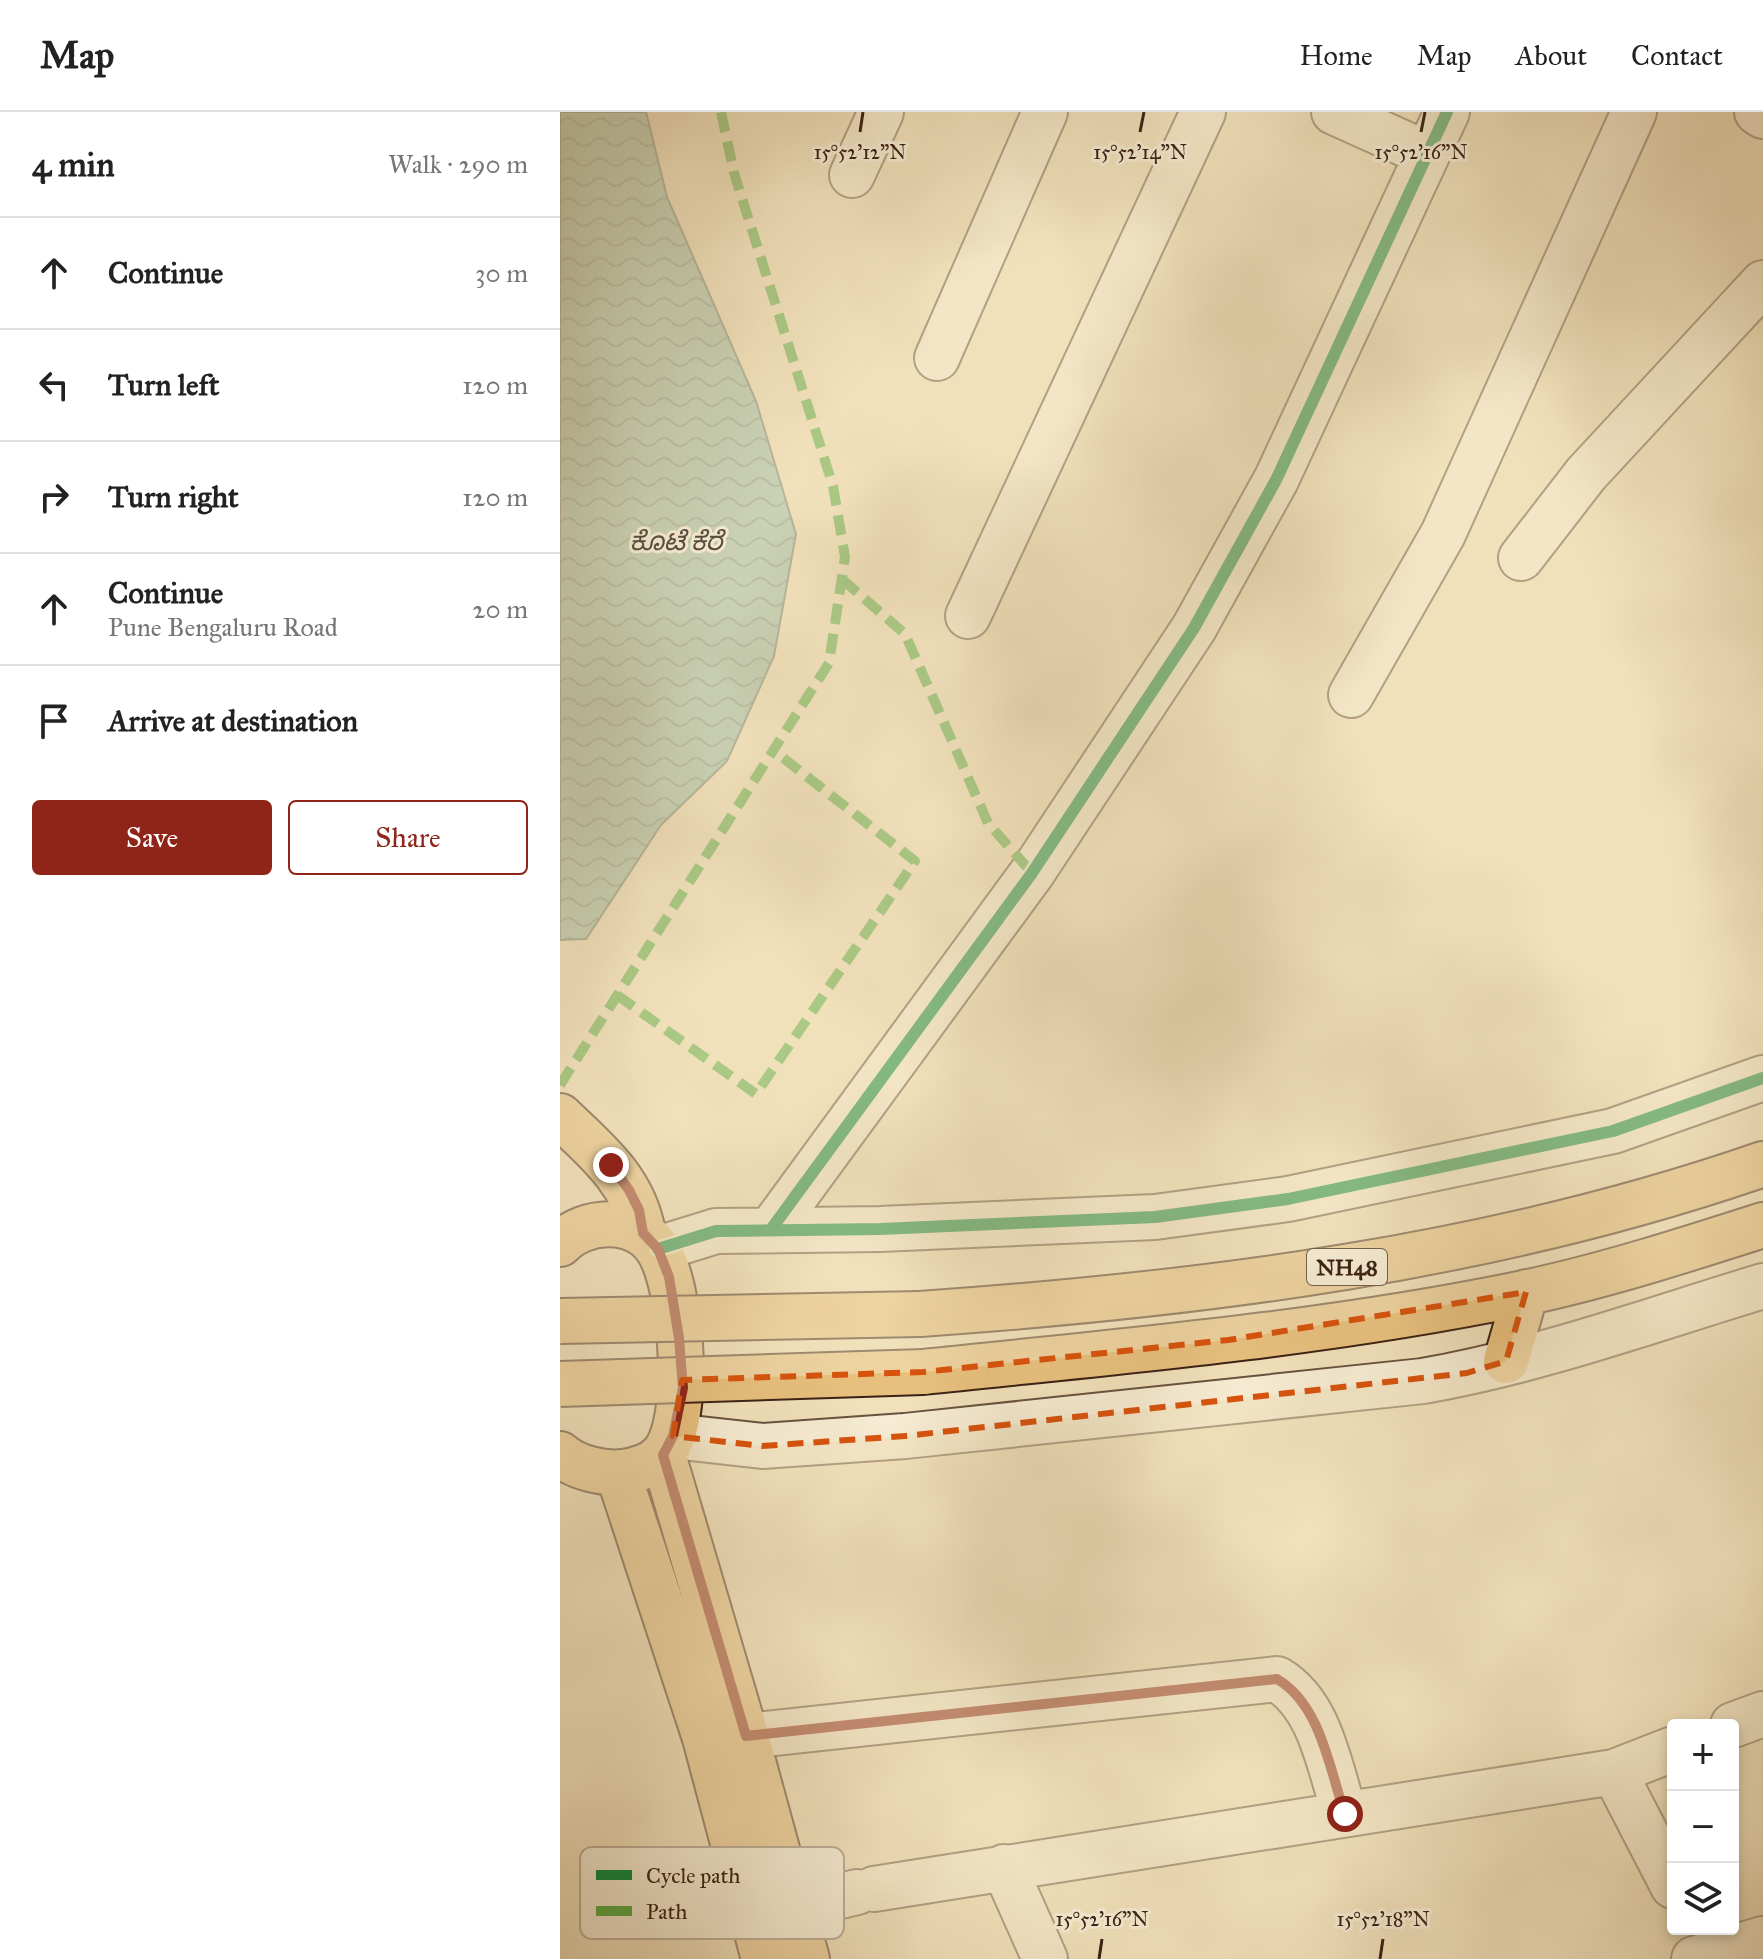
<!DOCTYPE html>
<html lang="en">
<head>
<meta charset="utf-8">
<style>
	:root { --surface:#fff; --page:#f2f2f2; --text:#222; --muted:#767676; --line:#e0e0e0; --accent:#8f2418 }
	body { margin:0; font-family:"IM FELL Great Primer","Noto Sans Kannada",serif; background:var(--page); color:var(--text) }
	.controls { position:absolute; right:24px; bottom:24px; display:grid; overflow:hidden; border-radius:8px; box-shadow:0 4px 12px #0003 }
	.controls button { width:72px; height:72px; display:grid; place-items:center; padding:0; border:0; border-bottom:2px solid var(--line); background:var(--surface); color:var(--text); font:40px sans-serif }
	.stop { position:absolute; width:24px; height:24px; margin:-18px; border:6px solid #8f2418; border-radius:50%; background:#fff }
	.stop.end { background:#8f2418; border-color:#fff; box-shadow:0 2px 8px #0008 }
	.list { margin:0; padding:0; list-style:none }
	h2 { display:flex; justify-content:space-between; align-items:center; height:104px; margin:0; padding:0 32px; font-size:34px }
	h2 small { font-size:26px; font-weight:400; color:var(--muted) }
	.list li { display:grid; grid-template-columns:52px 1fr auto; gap:24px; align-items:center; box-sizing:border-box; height:112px; padding:0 32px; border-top:2px solid var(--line) }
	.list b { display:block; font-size:30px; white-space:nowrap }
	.list p { margin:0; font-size:26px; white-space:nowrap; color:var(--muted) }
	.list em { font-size:26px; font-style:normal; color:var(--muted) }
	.actions { display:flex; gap:16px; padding:24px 32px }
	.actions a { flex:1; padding:18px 0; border:2px solid var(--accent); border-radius:8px; text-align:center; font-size:28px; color:var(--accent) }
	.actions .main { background:var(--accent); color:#fff }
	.icon { flex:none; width:44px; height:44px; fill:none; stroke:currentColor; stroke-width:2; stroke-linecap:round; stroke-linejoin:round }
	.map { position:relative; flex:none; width:1203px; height:1847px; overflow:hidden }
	header { display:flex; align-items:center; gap:48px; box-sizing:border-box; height:112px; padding:0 40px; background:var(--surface); border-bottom:2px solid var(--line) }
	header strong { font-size:38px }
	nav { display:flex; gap:44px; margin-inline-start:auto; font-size:28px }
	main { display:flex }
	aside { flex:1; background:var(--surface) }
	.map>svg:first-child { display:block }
	.water { fill:url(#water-waves); stroke:#757f71; stroke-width:2 }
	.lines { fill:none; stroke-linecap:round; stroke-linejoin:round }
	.minor-casing { stroke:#68513e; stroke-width:48 }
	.major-casing { stroke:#3b2115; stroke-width:48 }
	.highway-casing { stroke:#3b2115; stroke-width:48 }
	.minor { stroke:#f6ecd3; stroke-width:44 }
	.major { stroke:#e8c07e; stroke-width:44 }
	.highway { stroke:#e8c07e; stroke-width:44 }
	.highway-bridge-casing { stroke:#3b2115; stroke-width:48; stroke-linecap:butt }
	.highway-bridge { stroke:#e8c07e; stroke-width:44 }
	.quiet { stroke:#55aa42; stroke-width:10; stroke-dasharray:20 10; stroke-linecap:butt }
	.cycleway-casing { stroke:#f6ecd3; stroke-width:17 }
	.cycleway { stroke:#00873e; stroke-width:12 }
	.route { stroke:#8f2418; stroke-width:10 }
	.marked { fill:none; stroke:#d7530d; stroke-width:6; stroke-dasharray:16 10; stroke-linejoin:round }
	.ticks { fill:none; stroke:#3b2115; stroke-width:3 }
	.labels { text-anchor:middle; stroke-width:6; stroke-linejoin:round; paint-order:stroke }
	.shield { fill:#f6ecd3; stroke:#735e4e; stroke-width:2 }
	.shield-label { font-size:22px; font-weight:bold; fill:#3b2115 }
	.water-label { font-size:26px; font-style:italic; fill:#585043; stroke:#f6ecd3 }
	.key { fill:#f6ecd3; stroke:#beaf9a; stroke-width:2 }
	.key-label { font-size:22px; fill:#3b2115 }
	.ticks-label { font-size:20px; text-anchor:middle; fill:#3b2115; stroke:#f6ecd3; stroke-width:6; stroke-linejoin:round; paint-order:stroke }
</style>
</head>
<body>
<header>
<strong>Map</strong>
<nav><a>Home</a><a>Map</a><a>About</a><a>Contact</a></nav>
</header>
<main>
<aside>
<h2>4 min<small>Walk · 290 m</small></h2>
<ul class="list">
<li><svg class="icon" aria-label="ahead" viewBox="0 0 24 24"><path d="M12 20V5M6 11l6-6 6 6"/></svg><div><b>Continue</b></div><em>30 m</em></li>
<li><svg class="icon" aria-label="left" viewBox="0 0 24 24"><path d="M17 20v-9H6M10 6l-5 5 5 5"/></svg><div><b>Turn left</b></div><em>120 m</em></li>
<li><svg class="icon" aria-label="right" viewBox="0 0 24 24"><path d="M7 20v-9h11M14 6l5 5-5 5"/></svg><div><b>Turn right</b></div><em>120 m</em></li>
<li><svg class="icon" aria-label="ahead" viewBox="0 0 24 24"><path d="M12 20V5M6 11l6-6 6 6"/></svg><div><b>Continue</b><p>Pune Bengaluru Road</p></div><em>20 m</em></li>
<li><svg class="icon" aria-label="arrive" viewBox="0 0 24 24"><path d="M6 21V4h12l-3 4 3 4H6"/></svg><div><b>Arrive at destination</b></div></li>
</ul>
<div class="actions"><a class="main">Save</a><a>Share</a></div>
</aside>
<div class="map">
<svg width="1203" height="1847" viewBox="0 0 1203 1847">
	<defs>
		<pattern id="water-waves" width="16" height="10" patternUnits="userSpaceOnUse" patternTransform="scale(2)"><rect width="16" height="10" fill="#9bbeae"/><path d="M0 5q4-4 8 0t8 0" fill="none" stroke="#809a8c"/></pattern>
	</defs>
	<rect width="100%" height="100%" fill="#f1e1bb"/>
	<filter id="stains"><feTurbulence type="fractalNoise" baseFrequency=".0025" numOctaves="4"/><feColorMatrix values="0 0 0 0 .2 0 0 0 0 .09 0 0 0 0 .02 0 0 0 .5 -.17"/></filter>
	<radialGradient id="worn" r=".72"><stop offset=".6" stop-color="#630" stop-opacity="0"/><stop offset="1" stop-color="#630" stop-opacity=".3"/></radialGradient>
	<path class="water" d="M 0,0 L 86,0 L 107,85 L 196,289 L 236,422 L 214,544 L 167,649 L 101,713 L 26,827 L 0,828 Z"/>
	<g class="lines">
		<g class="minor-casing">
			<path id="minor" d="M 774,0 L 867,42
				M 1197,0 L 1203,4
				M 292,63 L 321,0
				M 377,246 L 485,0
				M 961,446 L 1026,362 L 1203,171
				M 408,504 L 643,0
				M 791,583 L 883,422 L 1074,0
				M 212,1116 L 472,761 L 634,516 L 716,368 L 887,0
				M 98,1137 L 156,1119 L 320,1117 L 595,1105 L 728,1087 L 1053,1019 L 1203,966
				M 113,1324 L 202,1334 L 345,1324 L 863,1269 C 978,1249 1091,1208 1203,1174
				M 1173,1613 L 1203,1602
				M 186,1624 L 717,1567 C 761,1593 769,1655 785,1702
				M 1054,1660 L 1113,1637
				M 444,1755 L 485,1847
				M 314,1777 L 1054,1660 L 1113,1774
				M 198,1804 L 297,1780
				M 1134,1847 L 1203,1827"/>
		</g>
		<g class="major-casing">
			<path id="major" d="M 0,1004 C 37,1039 74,1069 83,1121
				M 0,1132 C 25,1106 75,1104 97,1136 C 122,1173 133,1309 102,1343 C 92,1354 77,1358 63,1360 C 43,1362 16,1356 0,1342
				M 103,1343 L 186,1624 L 247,1847
				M 58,1361 L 145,1626 L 204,1847"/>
		</g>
		<g class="highway-casing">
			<path id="highway" d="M 360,1202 C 645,1182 932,1146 1203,1052
				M 946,1249 L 966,1180
				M 363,1260 C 564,1239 766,1222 964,1181 C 1044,1164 1125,1138 1203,1113"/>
		</g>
		<use href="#minor" class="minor"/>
		<use href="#major" class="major"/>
		<use href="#highway" class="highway"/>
		<g class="highway-bridge-casing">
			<path id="highway-bridge" d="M 0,1209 L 360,1202
				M 0,1272 L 363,1260"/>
		</g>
		<use href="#highway-bridge" class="highway-bridge"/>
		<path class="quiet" d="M 282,467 L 345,522 L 428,711 L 472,761
			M 57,883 L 196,982 L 355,749 L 213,638
			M 0,973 L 269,551 L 285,445 L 273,374 L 174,61 L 161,0"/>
		<g class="cycleway-casing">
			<path id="cycleway" d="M 212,1116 L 472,761 L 634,516 L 716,368 L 887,0
				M 98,1137 L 156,1119 L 320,1117 L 595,1105 L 728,1087 L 1053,1019 L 1203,966"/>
		</g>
		<use href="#cycleway" class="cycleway"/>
	</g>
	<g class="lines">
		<path class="route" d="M 51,1053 L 69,1078 L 79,1098 L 83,1121 L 98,1137 L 109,1165 L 119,1226 L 123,1276 L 113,1324 L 103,1343 L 186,1624 L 717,1567 C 761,1593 769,1656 785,1702"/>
	</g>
	<path d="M0 0H1203V1847H0ZM 966,1180 L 946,1249 L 907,1261 L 345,1324 L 202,1334 L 113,1324 L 122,1268 L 363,1260 L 668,1228 Z" fill="#f1e1bb" fill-opacity=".55" fill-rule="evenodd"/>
	<path class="marked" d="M 966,1180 L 946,1249 L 907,1261 L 345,1324 L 202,1334 L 113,1324 L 122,1268 L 363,1260 L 668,1228 Z"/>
	<path class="ticks" d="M 300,20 L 303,0M 580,20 L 584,0M 861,20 L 865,0M 539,1847 L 542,1827M 820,1847 L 823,1827"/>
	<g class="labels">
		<rect class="shield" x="747" y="1137" width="80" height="36" rx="6"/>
		<g class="shield-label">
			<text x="787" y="1163">NH48</text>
		</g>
		<g class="water-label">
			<text x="116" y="438">ಕೊಟೆ ಕೆರೆ</text>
		</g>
	</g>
	<rect x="20" y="1735" width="264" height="92" rx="12" class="key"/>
	<rect x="36" y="1758" width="36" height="10" fill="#00873e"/>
	<rect x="36" y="1794" width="36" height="10" fill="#55aa42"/>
	<g class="key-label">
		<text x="86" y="1771">Cycle path</text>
		<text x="86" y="1807">Path</text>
	</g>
	<g class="ticks-label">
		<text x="300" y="47">15°52'12"N</text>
		<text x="580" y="47">15°52'14"N</text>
		<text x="861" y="47">15°52'16"N</text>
		<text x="542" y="1814">15°52'16"N</text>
		<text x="823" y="1814">15°52'18"N</text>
	</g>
	<rect width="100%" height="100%" filter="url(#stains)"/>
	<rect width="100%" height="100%" fill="url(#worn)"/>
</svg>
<div class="controls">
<button>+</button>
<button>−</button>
<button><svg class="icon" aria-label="layers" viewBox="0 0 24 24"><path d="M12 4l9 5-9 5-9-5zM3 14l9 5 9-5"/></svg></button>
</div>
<div class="stop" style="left:785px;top:1702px"></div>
<div class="stop end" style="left:51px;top:1053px"></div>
</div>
</main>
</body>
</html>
